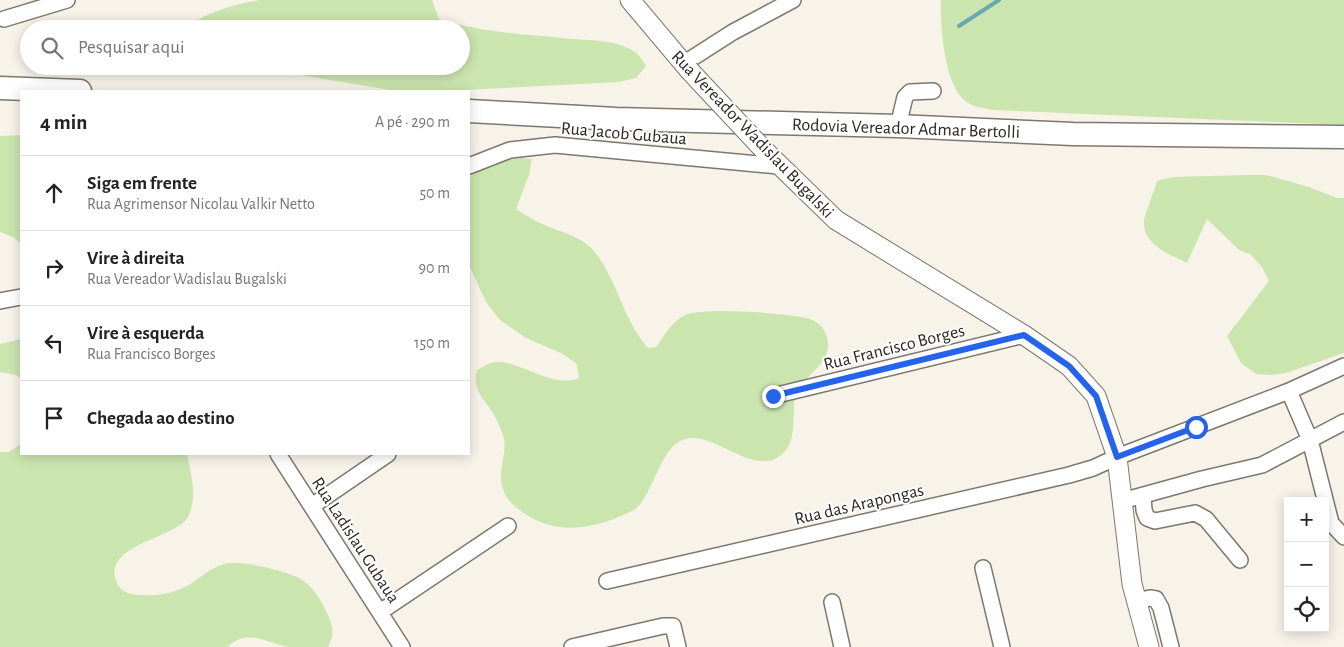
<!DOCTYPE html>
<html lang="pt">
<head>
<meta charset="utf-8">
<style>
	:root { --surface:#fff; --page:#f6f6f6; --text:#222; --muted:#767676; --line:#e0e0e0 }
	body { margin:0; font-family:"Alegreya Sans",sans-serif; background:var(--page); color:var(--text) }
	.controls { position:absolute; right:15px; bottom:15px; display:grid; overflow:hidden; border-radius:0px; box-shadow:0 2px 12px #0003 }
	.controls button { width:45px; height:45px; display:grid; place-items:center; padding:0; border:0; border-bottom:1px solid var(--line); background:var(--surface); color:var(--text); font:25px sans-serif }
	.stop { position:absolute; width:15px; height:15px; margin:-11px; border:4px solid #2563eb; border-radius:50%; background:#fff }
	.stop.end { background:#2563eb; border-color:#fff; box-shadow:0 1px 5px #0008 }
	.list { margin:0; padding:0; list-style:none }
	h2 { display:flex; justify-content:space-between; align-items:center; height:65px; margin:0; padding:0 20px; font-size:21px }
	h2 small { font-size:16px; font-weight:400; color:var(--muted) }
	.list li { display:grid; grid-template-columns:32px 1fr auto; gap:15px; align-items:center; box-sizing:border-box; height:75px; padding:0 20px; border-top:1px solid var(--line) }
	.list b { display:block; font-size:19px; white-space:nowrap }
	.list p { margin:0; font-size:16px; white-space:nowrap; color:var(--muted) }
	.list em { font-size:16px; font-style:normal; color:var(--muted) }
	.icon { flex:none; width:28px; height:28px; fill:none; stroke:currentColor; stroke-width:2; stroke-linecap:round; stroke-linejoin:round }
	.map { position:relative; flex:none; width:1344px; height:647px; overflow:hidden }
	.search { position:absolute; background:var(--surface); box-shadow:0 2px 12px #0003; left:20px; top:20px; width:450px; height:55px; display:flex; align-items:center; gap:12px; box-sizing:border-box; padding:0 18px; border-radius:28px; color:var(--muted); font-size:19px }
	.panel { position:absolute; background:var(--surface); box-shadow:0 2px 12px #0003; left:20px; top:90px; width:450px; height:365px; border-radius:0px }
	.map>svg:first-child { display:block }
	.green { fill:#cbe5af }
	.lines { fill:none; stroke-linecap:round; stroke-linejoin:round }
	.stream { stroke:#66a9ae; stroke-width:4 }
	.minor-casing { stroke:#7d786f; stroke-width:18 }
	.major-casing { stroke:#7d786f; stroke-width:21 }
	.highway-casing { stroke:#7d786f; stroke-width:25 }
	.minor { stroke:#fff; stroke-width:15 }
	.major { stroke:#fff; stroke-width:19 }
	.highway { stroke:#fff; stroke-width:22 }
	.major-bridge-casing { stroke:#7d786f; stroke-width:21; stroke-linecap:butt }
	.major-bridge { stroke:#fff; stroke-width:19 }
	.route { stroke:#2563eb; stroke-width:6 }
	.labels { text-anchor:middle; stroke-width:4; stroke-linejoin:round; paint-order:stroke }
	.street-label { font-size:18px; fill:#292723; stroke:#fff }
</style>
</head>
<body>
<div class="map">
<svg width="1344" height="647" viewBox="0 0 1344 647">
	<rect width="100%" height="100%" fill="#f8f3e9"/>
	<path class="green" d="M 260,0 L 432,0 L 439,19 C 482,33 527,34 571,39 C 589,40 611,40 628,48 C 637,52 641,57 646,66 L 636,78 L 619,82 L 445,91 L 390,90 L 288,73 L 208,70 L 188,66 L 461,66 L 461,29 L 184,29 C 204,13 234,4 260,0 Z
		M 941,0 L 1344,0 L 1344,125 L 993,110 C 983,108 972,107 964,100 C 944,82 940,26 941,0 Z
		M 21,135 L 21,244 L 13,237 L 0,232 L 0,136 Z
		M 513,157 L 532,159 L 529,175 L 516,209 C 522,213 529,217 536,221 C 554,231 580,234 594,251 C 617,279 623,320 648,348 L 656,347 C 665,335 671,322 685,315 C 704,307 779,313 801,317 C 810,318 820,322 824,330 C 841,364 800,372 795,399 C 791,421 799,447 775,459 C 771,461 767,461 763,461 C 735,461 701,425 677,443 C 659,455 650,500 634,510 C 629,513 622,515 616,518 C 584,531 550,533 521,511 C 515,507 508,501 505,494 C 495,475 507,457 504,439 C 502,431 497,420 493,413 C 487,403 476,393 476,382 C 475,378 476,374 477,370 C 481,368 486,364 491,363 C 517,356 550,390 579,378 L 577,364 L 563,354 L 526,338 L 500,320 L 486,302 L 469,265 L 469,178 C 479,165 498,162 513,157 Z
		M 1247,175 L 1266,175 L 1309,187 L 1337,198 L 1344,198 L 1344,353 L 1286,373 L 1272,375 L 1256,374 L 1241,363 L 1227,336 L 1269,281 L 1262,267 L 1250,254 L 1239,250 L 1207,219 L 1187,263 C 1171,255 1143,245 1144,222 C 1144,216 1155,189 1157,181 L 1173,177 Z
		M 21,339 L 21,379 L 16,375 L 0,372 L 0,344 Z
		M 21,444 L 21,454 L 187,454 C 191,474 198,497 188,517 C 176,539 97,545 118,585 C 122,593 133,595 141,595 C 157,596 170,594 185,587 C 201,579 212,564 231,563 C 245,561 290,572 301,579 C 310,585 318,595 323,605 C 331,622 337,629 328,647 C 316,647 302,647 289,647 C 267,644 247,627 228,647 L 0,647 L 0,452 L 9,452 Z"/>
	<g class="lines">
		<path class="stream" d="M 959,26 L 999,0"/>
		<g class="minor-casing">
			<path id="minor" d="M 4,19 L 67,0
				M 683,64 L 733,32 L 793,0
				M 898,126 L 905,97 L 910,92 L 933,91
				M 469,166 L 510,150 L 555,145 L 779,166
				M 0,301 L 21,297
				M 1289,391 L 1310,440 L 1331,523 L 1344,537
				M 773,396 L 1024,335
				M 278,454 L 402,647
				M 1143,495 L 1144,510 L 1147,518 L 1155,521 L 1195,513 L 1206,519 L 1240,560
				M 1122,501 L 1202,479 L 1262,465 L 1344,422
				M 312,506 L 388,454
				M 983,568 L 1002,647
				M 607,581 L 1069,475 L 1093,468 L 1117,457 L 1289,391 L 1344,366
				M 1137,601 L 1150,598 L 1156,599 L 1161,608 L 1171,647
				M 832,602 L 842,647
				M 380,612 L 508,526
				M 572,647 L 663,626 L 673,626 L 678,647"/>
		</g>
		<g class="major-casing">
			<path id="major" d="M 630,0 L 689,70
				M 763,149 L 836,220 L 1024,335 L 1069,366 L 1096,396 L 1117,457 L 1132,584 L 1149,647"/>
		</g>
		<g class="highway-casing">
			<path id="highway" d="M 0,88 L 80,91
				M 469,111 L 616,119 L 898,126 L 1073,134 L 1344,137"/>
		</g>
		<use href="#minor" class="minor"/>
		<use href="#major" class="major"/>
		<use href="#highway" class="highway"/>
		<g class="major-bridge-casing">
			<path id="major-bridge" d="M 689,70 L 763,149"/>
		</g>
		<use href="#major-bridge" class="major-bridge"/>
	</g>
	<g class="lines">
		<path class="route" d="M 773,396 L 1024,335 L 1069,366 L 1096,396 L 1117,457 L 1196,427"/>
	</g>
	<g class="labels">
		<g class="street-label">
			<text transform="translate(906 128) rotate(2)" y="6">Rodovia Vereador Admar Bertolli</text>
			<text transform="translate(624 133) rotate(5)" y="6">Rua Jacob Gubaua</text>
			<text transform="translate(753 134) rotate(46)" y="6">Rua Vereador Wadislau Bugalski</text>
			<text transform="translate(894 347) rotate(-14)" y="6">Rua Francisco Borges</text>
			<text transform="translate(859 504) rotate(-13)" y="6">Rua das Arapongas</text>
			<text transform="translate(356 540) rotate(57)" y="6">Rua Ladislau Gubaua</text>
		</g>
	</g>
</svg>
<div class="controls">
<button>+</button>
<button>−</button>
<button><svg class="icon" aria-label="locate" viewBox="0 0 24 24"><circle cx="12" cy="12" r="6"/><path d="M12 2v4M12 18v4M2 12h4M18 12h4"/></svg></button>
</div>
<div class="stop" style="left:1196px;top:427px"></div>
<div class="stop end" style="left:773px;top:396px"></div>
<div class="search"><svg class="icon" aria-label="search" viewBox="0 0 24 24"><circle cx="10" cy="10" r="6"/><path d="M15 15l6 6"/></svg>Pesquisar aqui</div>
<section class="panel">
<h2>4 min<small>A pé · 290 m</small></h2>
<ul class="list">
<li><svg class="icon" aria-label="ahead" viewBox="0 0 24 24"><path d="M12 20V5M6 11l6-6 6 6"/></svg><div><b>Siga em frente</b><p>Rua Agrimensor Nicolau Valkir Netto</p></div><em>50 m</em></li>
<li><svg class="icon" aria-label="right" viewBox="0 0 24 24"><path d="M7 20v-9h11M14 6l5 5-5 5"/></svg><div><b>Vire à direita</b><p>Rua Vereador Wadislau Bugalski</p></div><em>90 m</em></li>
<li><svg class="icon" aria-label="left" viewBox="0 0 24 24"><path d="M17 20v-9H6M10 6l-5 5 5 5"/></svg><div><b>Vire à esquerda</b><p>Rua Francisco Borges</p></div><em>150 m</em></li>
<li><svg class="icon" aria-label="arrive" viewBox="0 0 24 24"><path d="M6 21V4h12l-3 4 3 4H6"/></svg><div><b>Chegada ao destino</b></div></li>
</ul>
</section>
</div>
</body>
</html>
